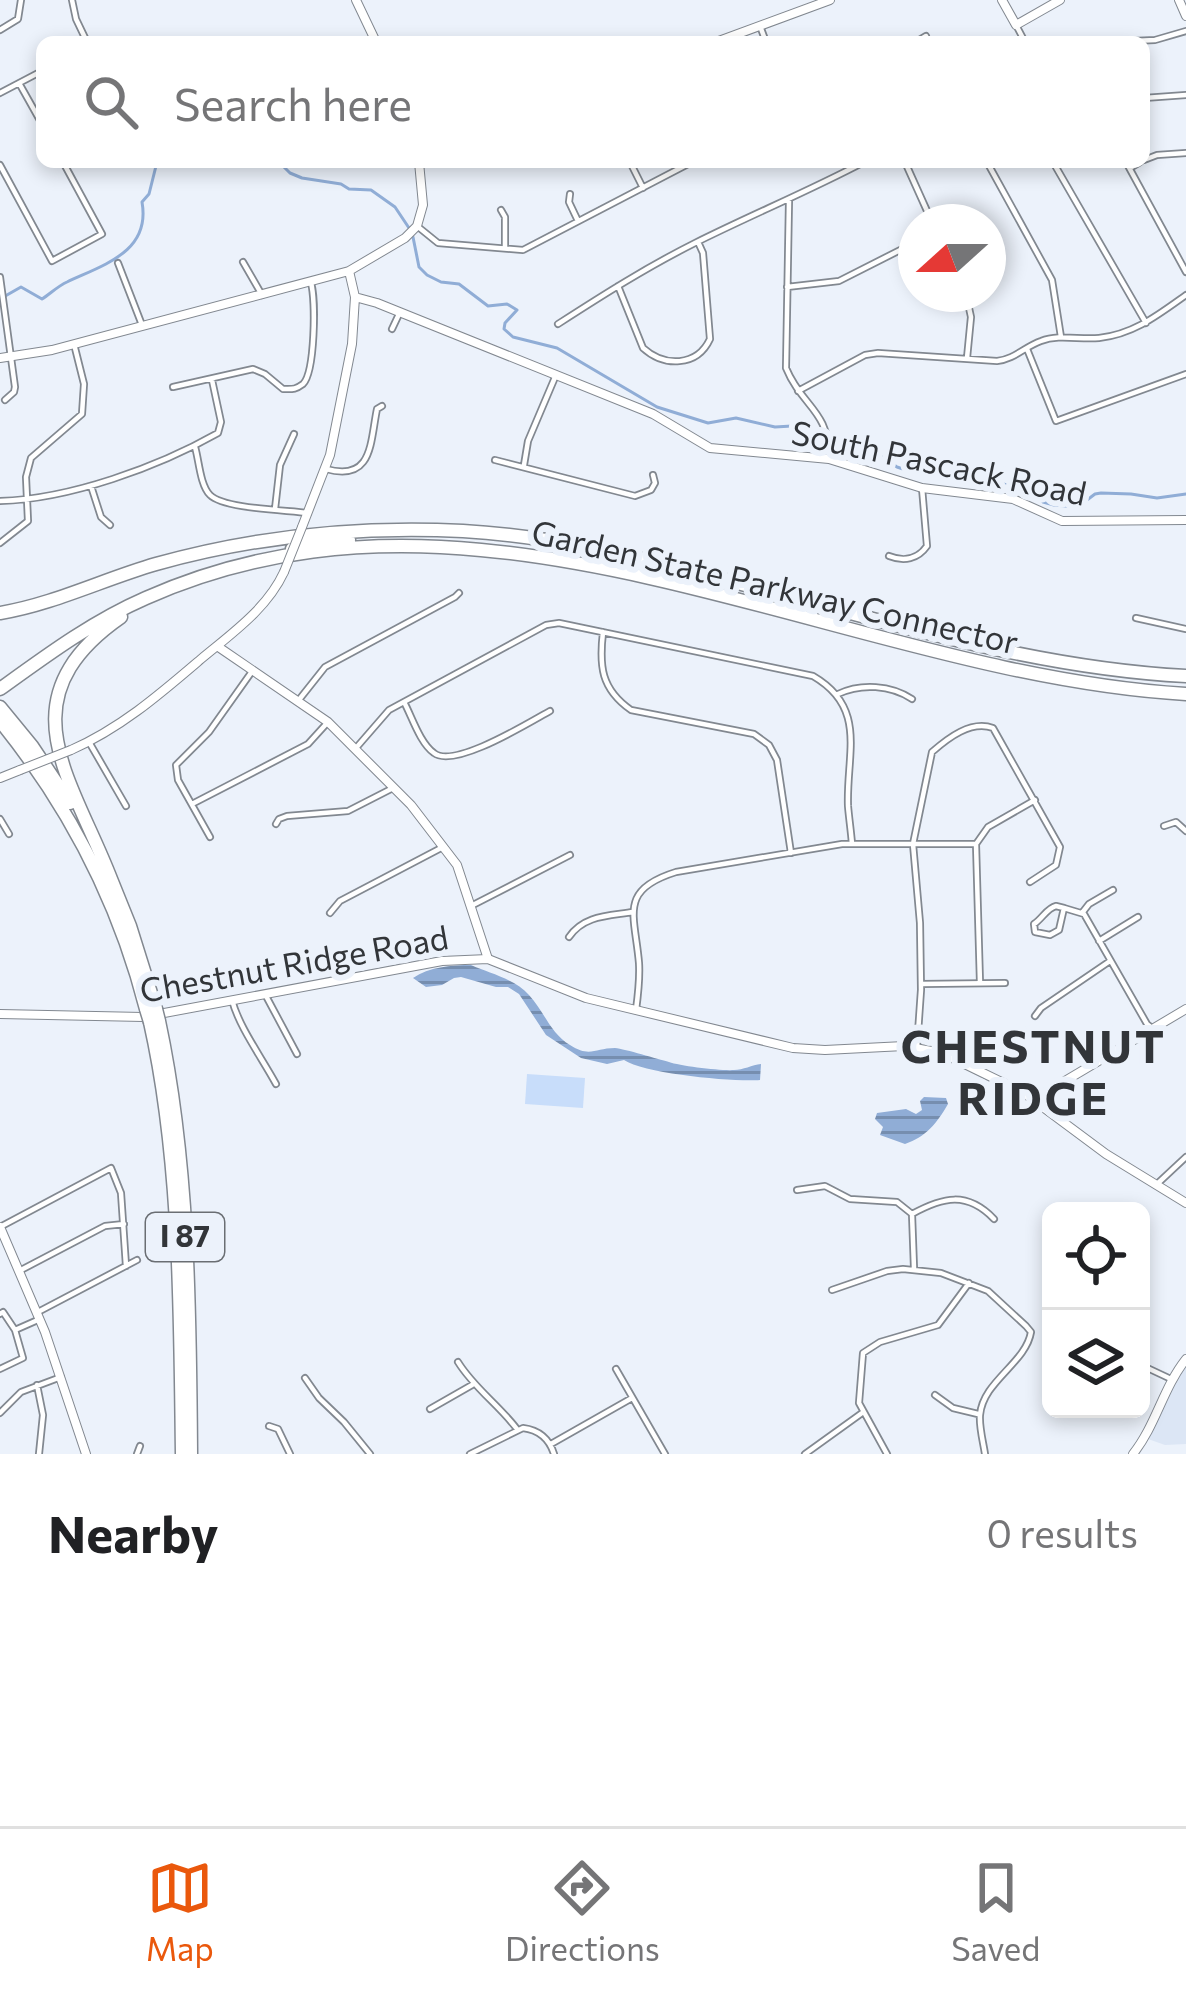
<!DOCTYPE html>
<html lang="en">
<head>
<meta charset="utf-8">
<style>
	:root { --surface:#fff; --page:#f2f2f2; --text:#202124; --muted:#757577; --line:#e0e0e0; --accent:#ea580c }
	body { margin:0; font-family:Commissioner,sans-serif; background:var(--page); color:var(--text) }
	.controls { position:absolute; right:36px; bottom:36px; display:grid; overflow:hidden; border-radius:18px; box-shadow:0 6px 18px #0003 }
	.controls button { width:108px; height:108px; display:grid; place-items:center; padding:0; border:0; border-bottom:3px solid var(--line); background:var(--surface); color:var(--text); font:60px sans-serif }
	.compass { position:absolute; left:898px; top:204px; width:108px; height:108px; border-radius:50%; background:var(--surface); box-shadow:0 6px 18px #0003; rotate:249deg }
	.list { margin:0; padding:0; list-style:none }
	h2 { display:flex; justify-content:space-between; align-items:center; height:156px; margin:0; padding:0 48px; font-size:51px }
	h2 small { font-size:39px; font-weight:400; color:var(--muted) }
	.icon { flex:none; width:66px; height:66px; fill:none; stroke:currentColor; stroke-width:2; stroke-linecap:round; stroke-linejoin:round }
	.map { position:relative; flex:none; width:1186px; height:1454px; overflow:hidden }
	.search { position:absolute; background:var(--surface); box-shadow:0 6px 18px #0003; left:36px; right:36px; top:36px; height:132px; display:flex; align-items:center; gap:30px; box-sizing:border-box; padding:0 42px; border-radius:18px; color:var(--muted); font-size:45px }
	.sheet { height:372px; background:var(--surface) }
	nav { display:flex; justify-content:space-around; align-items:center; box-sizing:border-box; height:168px; border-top:3px solid var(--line); background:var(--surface); font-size:33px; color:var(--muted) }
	nav a { display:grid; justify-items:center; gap:6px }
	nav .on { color:var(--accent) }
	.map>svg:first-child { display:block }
	.built { fill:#dce6f5 }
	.pitch { fill:#c8ddfa }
	.water { fill:url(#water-rules) }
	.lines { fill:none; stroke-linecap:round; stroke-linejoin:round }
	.stream { stroke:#90add6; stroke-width:3 }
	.minor-casing { stroke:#828890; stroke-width:8 }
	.tertiary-casing { stroke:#828890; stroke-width:10 }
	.secondary-casing { stroke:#828890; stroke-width:10 }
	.motorway-casing { stroke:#828890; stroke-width:15 }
	.minor { stroke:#fff; stroke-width:4.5 }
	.tertiary { stroke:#fff; stroke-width:8 }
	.secondary { stroke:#fff; stroke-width:8 }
	.motorway { stroke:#fff; stroke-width:12 }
	.tertiary-bridge-casing { stroke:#828890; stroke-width:10; stroke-linecap:butt }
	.motorway-bridge-casing { stroke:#828890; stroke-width:15; stroke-linecap:butt }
	.tertiary-bridge { stroke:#fff; stroke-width:8 }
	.motorway-bridge { stroke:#fff; stroke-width:12 }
	.labels { text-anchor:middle; stroke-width:12; stroke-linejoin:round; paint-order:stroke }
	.shield { fill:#ecf2fb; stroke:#6a6e73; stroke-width:3 }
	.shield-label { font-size:30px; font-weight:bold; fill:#323539 }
	.street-label { font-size:33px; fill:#323539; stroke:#ecf2fb }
	.district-label { font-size:45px; font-weight:bold; letter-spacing:3px; fill:#323539; stroke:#ecf2fb }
</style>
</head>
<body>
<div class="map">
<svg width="1186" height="1454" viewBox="0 0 1186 1454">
	<defs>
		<pattern id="water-rules" width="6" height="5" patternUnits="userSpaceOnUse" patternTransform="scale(3)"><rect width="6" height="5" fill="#90add6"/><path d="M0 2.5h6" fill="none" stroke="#768eaf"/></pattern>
	</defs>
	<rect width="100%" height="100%" fill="#ecf2fb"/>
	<path class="built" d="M 1186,1366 L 1186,1444 L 1165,1445 L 1148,1439 L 1168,1393 Z"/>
	<path class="pitch" d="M 527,1074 L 585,1078 L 583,1108 L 525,1104 Z"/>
	<path class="water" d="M 471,965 C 489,973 515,979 529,995 C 544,1011 550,1033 570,1045 C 590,1058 595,1048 615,1048 C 625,1049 658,1059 669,1062 C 680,1066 721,1071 734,1070 C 743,1070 752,1065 761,1064 L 760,1080 C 733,1082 645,1074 624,1060 L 607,1064 L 581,1058 L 546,1035 L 519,994 L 508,987 L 496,987 L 461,977 L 454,978 L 442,985 L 426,987 L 413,978 C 429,967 451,965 471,965 Z
		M 924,1097 L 946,1098 L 948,1104 C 937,1123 926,1137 905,1144 L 880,1135 L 883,1127 L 875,1119 L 877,1113 L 906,1109 L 916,1114 L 922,1110 L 920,1101 Z"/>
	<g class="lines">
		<path class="stream" d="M 279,162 L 290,173 L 302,178 L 341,184 L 349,189 L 371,190 L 395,207 L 409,228
			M 413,237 L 419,267 L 427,275 L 441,282 L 459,284 L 488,306 L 507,304 L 517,310 L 505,323 L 504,329 L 513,337 L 557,348 L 657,407 L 708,423 L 736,418 L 775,427 L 792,426 L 804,449 L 832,443 L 853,453 L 881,456 L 897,467 L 918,474 L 929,472 L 968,483 L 1003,484 L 1025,489 L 1043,502 L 1054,505 L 1066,506 L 1083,503 L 1095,494 L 1101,493 L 1131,494 L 1157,498 L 1186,494
			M 0,299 L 21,287 L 42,299 C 50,294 58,286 67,282 C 103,265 151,252 142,202 L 149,194 L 157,162"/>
		<g class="minor-casing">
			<path id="minor" d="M 72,0 L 76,19 L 87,42
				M 1016,25 L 1025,42
				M 760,26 L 766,42
				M 0,30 L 18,19 L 21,0
				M 916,42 L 926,36
				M 1112,42 L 1155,40 L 1186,31
				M 19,83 L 42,124
				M 0,93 L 42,71
				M 1144,98 L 1186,95
				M 1144,160 L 1157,155 L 1186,153
				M 905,162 L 932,222
				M 987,162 L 1052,280 L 1061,337
				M 1053,162 L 1146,323
				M 1126,162 L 1186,272
				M 0,165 L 52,261 L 102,234 L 63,162
				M 632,166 L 643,188
				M 1130,168 L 1140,162
				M 570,194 L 569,202 L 578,221
				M 789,201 L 786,368 C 802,407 829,410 829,457
				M 501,210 L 505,217 L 505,248
				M 417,226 L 438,243 L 523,250 L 692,162
				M 243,262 L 262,295
				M 118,263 L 142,325
				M 0,277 L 15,387 L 14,392 L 5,400
				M 618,286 L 643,348 C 664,367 697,367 710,339 L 703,253 L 698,242
				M 787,287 L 839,281 L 916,242
				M 966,294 L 971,317 L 967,358
				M 558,324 C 603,295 647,267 695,243 C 751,215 809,191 864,162
				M 392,329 L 400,312
				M 1027,349 L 1056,421 L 1186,374
				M 173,387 L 253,369 L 265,374 L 283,389 C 292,389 295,390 303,384 C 315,372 316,300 311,283
				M 798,391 L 865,355 L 878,353 L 997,361 C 1015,359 1024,347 1041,341 C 1059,334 1080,340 1099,338 C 1134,334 1158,315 1186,295
				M 195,447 C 199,460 200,485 210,495 C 224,509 287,510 308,513
				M 495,460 L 635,496 L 651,490 L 655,483 L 653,475
				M 524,465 L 528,441 L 556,375
				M 326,469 C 373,482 370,443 377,409 L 382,406
				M 91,486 L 101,517 L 110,525
				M 0,501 C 70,499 158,467 218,433 L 221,422 L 212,380
				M 275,509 L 280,465 L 294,434
				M 0,543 L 28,521 L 26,477 L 31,458 L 82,414 L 84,384 L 74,344
				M 889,556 C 904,562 918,559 927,546 L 922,488
				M 1136,618 L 1186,629
				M 603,632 C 599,666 601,689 631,710 L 754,734 L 769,745 L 777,760 L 791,853
				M 838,694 C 861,683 891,685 912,699
				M 298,701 L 325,667 L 455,597 L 459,593
				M 404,702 C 412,717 420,743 434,753 C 454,769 528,723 550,711
				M 89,742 L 126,806
				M 356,748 L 389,710 L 546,625 L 559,623 L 813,676 C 868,708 846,754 848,806 C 849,818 851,831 852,844
				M 192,804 L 308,744 L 328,722
				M 0,819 L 9,834
				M 276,824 L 279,819 L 287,816 L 348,811 L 393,788
				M 1164,826 L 1176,822 L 1186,831
				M 210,837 L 178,780 L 176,765 L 209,732 L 253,670
				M 471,906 L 570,855
				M 1056,906 L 1064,908 L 1059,930 L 1050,935 L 1035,932 L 1034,924 C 1042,919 1047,908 1056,906 Z
				M 1064,908 L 1084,914 L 1147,1024 L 1152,1028
				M 330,913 L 340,901 L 443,847
				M 1082,913 L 1089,904 L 1113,890
				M 569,937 C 584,915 609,916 633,912
				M 1099,941 L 1138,917
				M 980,983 L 976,844 L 988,827 L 1035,800
				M 921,984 L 1005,983
				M 266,996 L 297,1054
				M 232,1000 C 239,1027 262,1058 276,1084
				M 636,1010 C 638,995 640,979 639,963 C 635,915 618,890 676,872 L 842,844 L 976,844
				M 1035,1016 L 1041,1008 L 1110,961
				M 917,1047 L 921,990 L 920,923 L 913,844 L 932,752 C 948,738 971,720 993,728 L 1060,847 L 1056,865 L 1030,882
				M 1156,1185 L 1186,1157
				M 797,1190 L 825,1186 L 850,1199 L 897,1202 L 912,1214 C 943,1197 967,1191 994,1219
				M 912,1214 L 914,1268
				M 0,1227 L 111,1168 L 121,1193 L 126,1266
				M 21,1270 L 105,1226 L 124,1224
				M 832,1290 L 887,1271 L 903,1269 L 941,1273 L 988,1291 L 1026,1326 L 1031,1332 C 1026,1363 983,1381 980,1415 C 979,1427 983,1441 985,1454
				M 38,1312 L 137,1260
				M 0,1314 L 3,1312 L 15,1330 L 23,1358 L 0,1369
				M 15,1330 L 40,1319
				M 458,1362 C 474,1388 498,1404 517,1429
				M 1141,1365 L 1173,1380
				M 616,1369 L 665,1454
				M 305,1378 L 319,1398 L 344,1422 L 370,1454
				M 37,1385 L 43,1415 L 39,1454
				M 935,1395 L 953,1408 L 978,1414
				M 430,1409 L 472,1385
				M 0,1413 L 21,1392 L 61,1377
				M 269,1426 L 278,1429 L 290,1454
				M 551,1444 L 632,1398
				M 137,1454 L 140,1446
				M 470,1454 L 523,1428 C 539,1430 549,1438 554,1454
				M 805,1454 L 862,1413
				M 887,1454 L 859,1403 L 863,1353 L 880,1342 L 938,1325 L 969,1283"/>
		</g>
		<g class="tertiary-casing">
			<path id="tertiary" d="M 356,0 L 376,42
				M 1002,0 L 1016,25 L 1060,0
				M 1179,0 L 1186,16
				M 716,42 L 830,0
				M 355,297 L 377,303 L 653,414 L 710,448 L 829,459 L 922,488 L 1013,499 L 1062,521 L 1186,520
				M 0,358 L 52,350 L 349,271 L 405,238 L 417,226 L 423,205 L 419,162
				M 302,527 L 330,455 L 352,344 L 355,297 L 349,271
				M 217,646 L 328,722 L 411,805 L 457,865 L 488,959
				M 71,750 C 121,728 160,694 201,659 C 231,634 267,609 284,572
				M 0,778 L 20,770
				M 1033,1100 L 1186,1009
				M 0,1227 L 45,1332 L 86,1454
				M 1133,1454 C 1156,1425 1163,1388 1186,1359"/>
		</g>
		<g class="secondary-casing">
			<path id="secondary" d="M 0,1014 L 143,1017 L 442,961 L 488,959 L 586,998 L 793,1048 L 825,1050 L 904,1046 L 942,1053 L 1024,1093 L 1106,1154 L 1186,1203"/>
		</g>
		<g class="motorway-casing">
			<path id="motorway" d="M 292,549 L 349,540
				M 0,613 C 54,604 104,579 156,564 C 256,536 361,526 463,531 C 549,536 631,555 714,577 C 869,616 1026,668 1186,676
				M 0,689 C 47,655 93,621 146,598 C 487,446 843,674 1186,694
				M 0,707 L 32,746 L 70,803
				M 0,721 C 69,806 119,903 146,1009
				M 109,874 L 130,926 L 156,1009
				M 111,879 C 72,778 3,699 121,617
				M 159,1021 C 189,1161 190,1311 191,1454
				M 150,1022 C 181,1160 180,1313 182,1454"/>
		</g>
		<use href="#minor" class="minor"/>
		<use href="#tertiary" class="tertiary"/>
		<use href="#secondary" class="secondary"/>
		<use href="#motorway" class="motorway"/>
		<g class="tertiary-bridge-casing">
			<path id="tertiary-bridge" d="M 284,572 L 302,527
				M 20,770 L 71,750"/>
		</g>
		<g class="motorway-bridge-casing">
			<path id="motorway-bridge" d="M 146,1009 L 150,1022
				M 156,1009 L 159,1021"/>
		</g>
		<use href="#tertiary-bridge" class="tertiary-bridge"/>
		<use href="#motorway-bridge" class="motorway-bridge"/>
	</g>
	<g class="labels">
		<rect class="shield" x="146" y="1213" width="78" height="48" rx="9"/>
		<g class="shield-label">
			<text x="185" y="1247">I 87</text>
		</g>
		<g class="street-label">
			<text transform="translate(939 463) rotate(12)" y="12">South Pascack Road</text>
			<text transform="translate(775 587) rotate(13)" y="12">Garden State Parkway Connector</text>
			<text transform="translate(294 964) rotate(-10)" y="12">Chestnut Ridge Road</text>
		</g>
		<g class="district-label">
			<text x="1034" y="1063">CHESTNUT<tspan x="1034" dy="52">RIDGE</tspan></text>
		</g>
	</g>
</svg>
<div class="controls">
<button><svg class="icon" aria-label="locate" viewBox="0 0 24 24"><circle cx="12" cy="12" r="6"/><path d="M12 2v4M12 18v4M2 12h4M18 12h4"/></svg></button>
<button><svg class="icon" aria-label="layers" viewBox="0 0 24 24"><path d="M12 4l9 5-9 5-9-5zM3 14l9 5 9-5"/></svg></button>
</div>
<svg class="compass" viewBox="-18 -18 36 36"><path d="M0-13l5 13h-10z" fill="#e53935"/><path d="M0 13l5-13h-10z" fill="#757577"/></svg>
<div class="search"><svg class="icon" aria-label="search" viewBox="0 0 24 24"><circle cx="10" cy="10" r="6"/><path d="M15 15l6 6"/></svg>Search here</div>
</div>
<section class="sheet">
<h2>Nearby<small>0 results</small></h2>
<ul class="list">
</ul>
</section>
<nav>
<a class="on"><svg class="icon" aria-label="map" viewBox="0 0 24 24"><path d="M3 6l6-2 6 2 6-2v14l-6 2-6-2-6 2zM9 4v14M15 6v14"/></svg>Map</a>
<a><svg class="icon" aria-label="directions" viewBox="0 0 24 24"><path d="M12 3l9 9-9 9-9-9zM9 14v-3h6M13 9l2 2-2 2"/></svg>Directions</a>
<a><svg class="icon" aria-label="saved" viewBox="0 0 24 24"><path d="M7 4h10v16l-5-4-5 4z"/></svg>Saved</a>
</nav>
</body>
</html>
